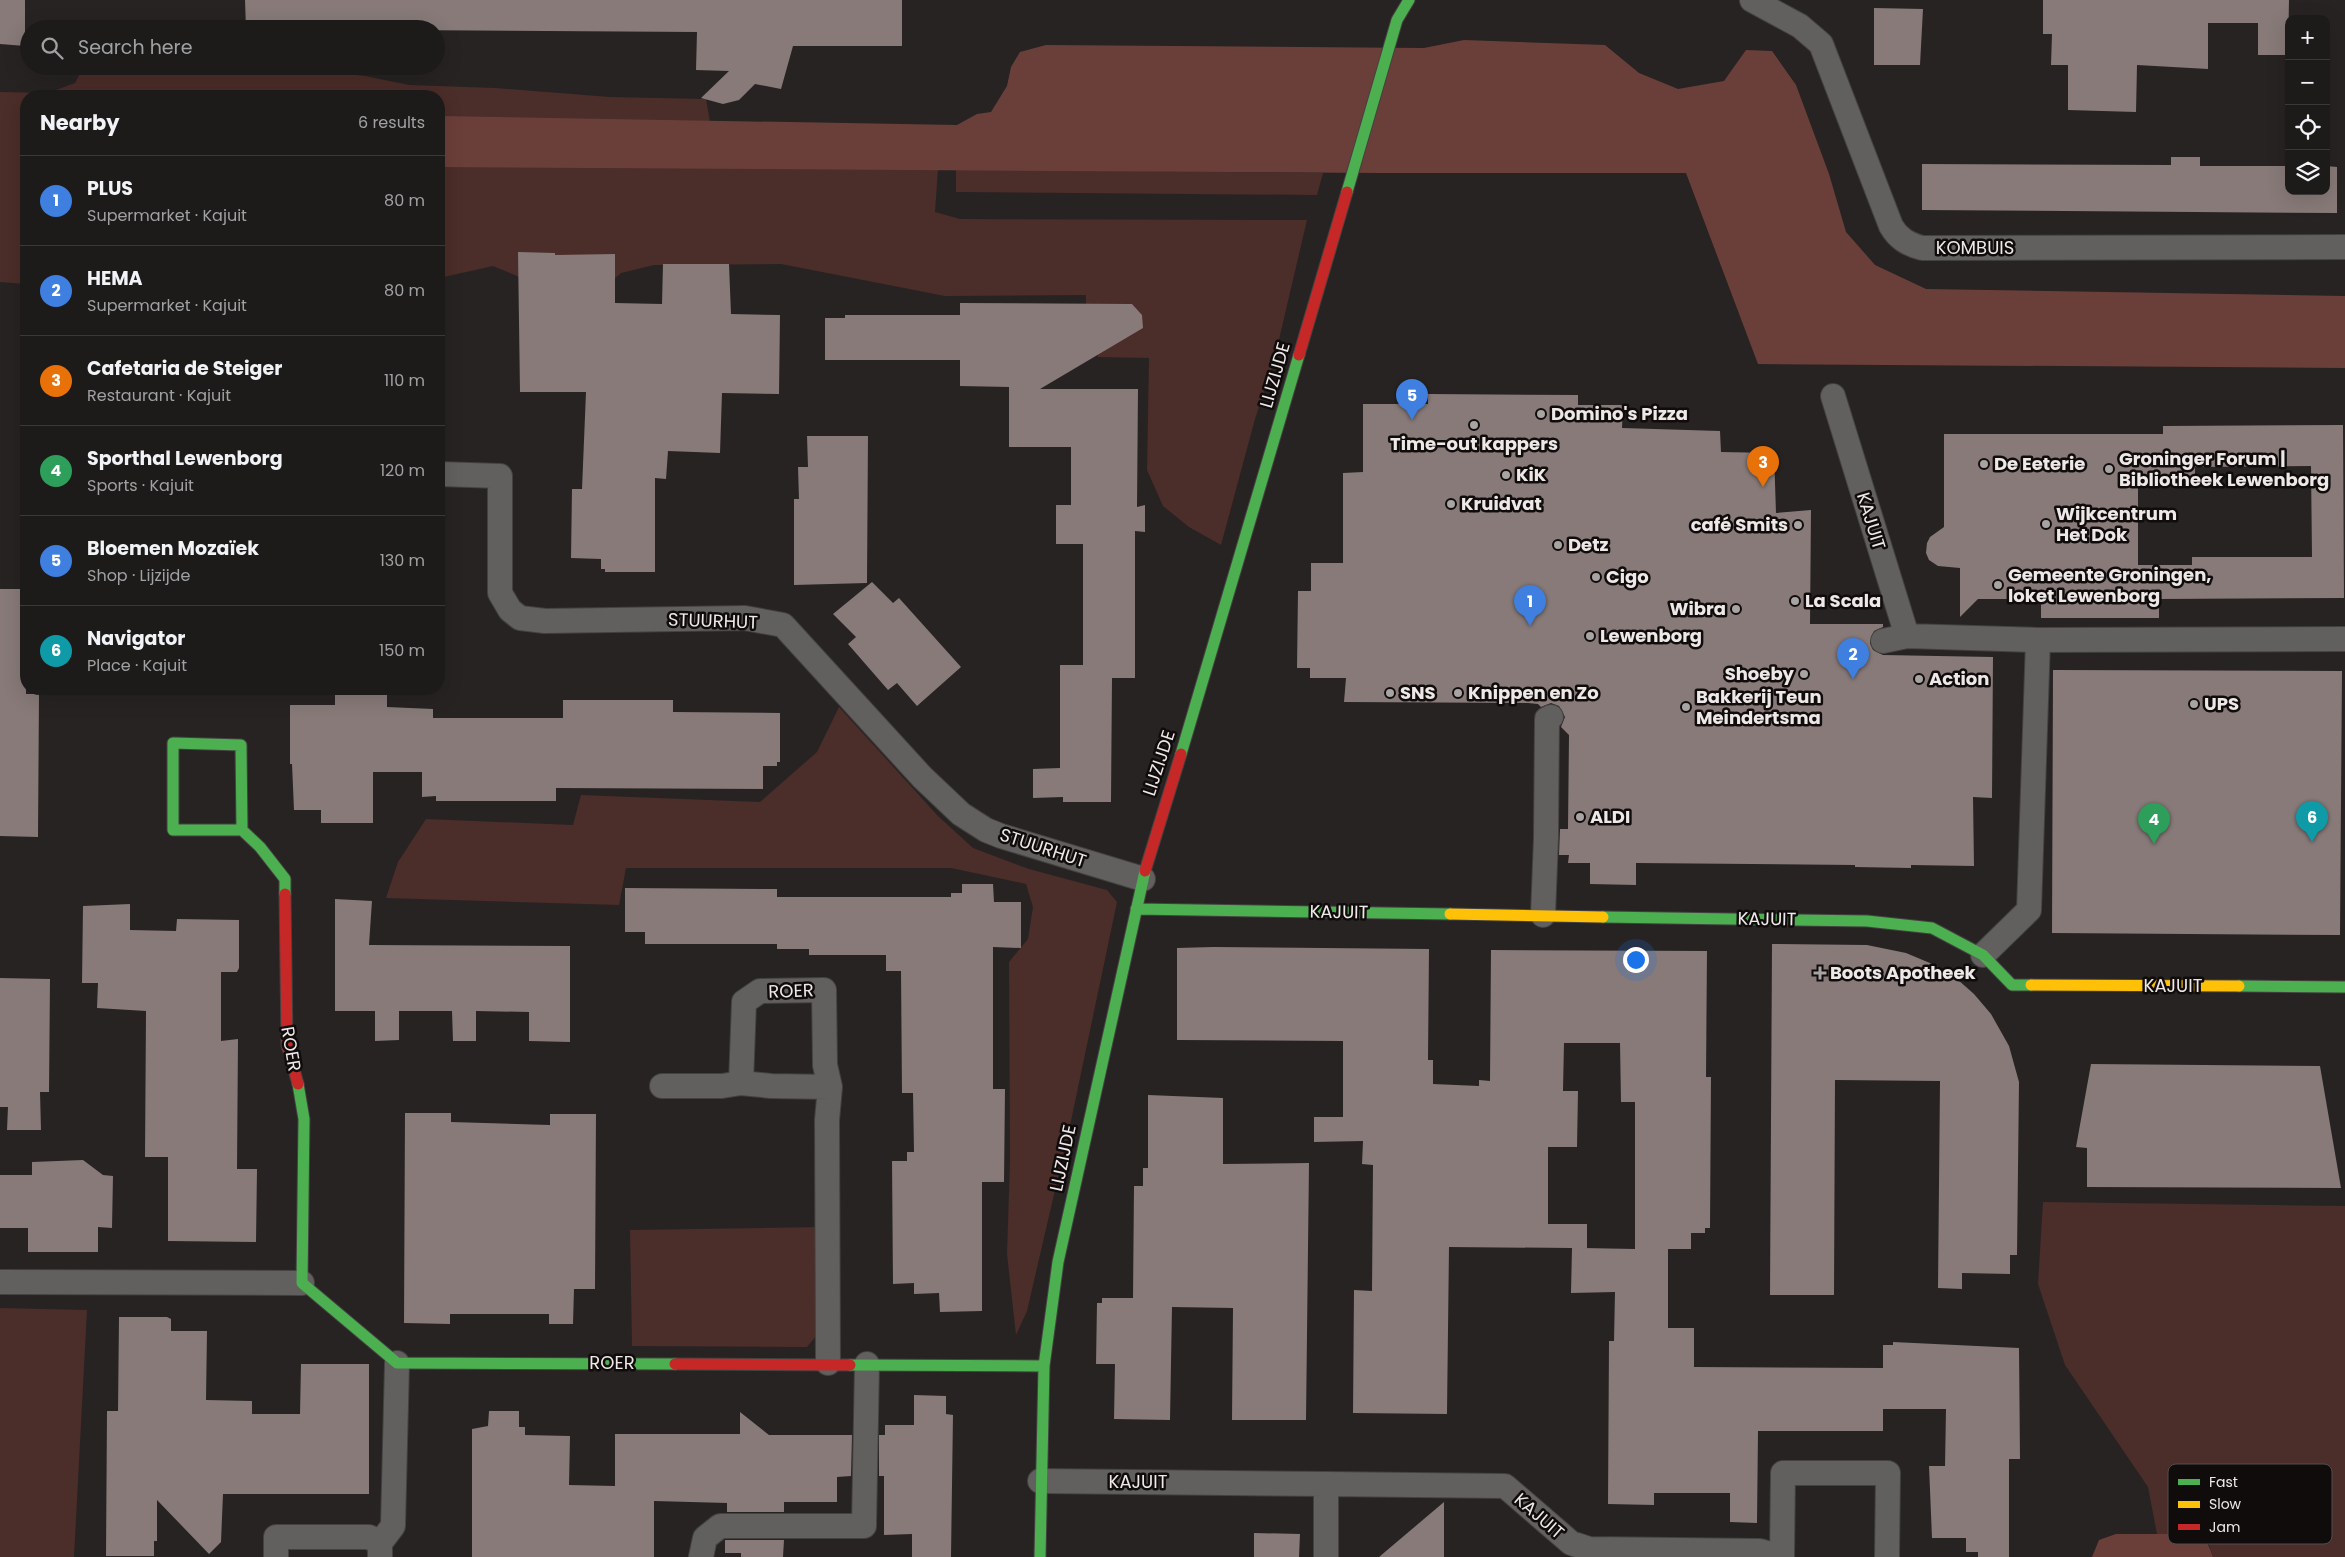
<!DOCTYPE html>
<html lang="en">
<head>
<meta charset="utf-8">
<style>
	:root { --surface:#1d1a1a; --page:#2a2727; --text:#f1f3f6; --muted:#a0a1a2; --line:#3b3839; --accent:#a8a4a3 }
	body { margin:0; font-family:Poppins,sans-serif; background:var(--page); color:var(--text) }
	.controls { position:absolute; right:15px; top:15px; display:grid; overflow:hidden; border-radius:10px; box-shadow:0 5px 20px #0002 }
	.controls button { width:45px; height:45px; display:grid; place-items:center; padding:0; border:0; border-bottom:1px solid var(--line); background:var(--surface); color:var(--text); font:25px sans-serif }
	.you { position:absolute; left:1635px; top:959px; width:18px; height:18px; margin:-12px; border:4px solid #fff; border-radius:50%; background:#1a73e8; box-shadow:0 0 0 8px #1a73e833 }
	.badge { display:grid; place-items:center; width:32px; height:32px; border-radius:50%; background:var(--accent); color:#fff; font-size:16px; font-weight:700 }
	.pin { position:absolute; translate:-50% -41px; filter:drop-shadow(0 1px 2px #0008) }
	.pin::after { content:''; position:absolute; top:26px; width:18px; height:15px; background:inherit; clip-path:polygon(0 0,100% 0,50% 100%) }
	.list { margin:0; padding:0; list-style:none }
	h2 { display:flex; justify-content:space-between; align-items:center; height:65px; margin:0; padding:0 20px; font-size:21px }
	h2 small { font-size:16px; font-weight:400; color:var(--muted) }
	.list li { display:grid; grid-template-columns:32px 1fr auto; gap:15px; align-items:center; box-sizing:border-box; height:90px; padding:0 20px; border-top:1px solid var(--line) }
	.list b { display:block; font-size:19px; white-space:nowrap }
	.list p { margin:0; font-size:16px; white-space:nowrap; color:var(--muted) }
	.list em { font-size:16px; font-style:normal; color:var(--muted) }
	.icon { flex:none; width:28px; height:28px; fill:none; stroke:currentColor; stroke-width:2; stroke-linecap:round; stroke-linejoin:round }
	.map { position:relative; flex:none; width:2345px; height:1557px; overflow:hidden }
	.search { position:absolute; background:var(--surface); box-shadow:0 5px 20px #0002; left:20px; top:20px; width:425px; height:55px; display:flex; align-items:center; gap:12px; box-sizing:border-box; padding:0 18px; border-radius:28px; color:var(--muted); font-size:19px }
	.panel { position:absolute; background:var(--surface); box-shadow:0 5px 20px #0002; left:20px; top:90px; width:425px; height:605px; border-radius:20px }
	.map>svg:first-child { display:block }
	.green { fill:#4b2d29 }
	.water { fill:#6b3f39 }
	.building { fill:#877a79; fill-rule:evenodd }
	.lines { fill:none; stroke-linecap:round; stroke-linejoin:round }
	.street-casing { stroke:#444141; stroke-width:26 }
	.fast-casing { stroke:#444141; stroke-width:13 }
	.slow-casing { stroke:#444141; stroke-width:13 }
	.jam-casing { stroke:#444141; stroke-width:13 }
	.street { stroke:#625f5f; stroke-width:24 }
	.fast { stroke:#4caf50; stroke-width:11 }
	.slow { stroke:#ffc107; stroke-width:11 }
	.jam { stroke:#c62828; stroke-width:11 }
	.poi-dot { fill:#a8a4a3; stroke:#100c0c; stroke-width:2 }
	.labels { text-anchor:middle; stroke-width:5; stroke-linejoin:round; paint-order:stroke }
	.street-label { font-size:18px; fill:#eee9e8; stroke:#100c0c }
	.poi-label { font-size:18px; font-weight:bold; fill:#eee9e8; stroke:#100c0c; text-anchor:start }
	.key { fill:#100c0c; stroke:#534e4e; stroke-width:1 }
	.key-label { font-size:14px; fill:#eee9e8 }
</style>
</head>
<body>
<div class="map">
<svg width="2345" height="1557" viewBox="0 0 2345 1557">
	<rect width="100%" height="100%" fill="#272323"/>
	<path class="green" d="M 84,66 L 278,66 L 365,76 L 409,85 L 495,88 L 610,97 L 706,99 L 711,128 L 711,165 L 938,169 L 935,212 L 960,219 L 1307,220 L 1274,361 L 1255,419 L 1221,545 L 1189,527 L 1163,506 L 1147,470 L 1149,358 L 1098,357 L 1098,318 L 1086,318 L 1086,295 L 945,296 L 781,264 L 654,265 L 621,273 L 612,281 L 536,284 L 493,266 L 439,278 L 439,96 L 26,96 L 26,284 L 0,282 L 0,92 L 48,93 L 75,83 Z
		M 956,169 L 1323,173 L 1317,195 L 956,192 Z
		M 839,707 L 938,816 L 973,848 L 1029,869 L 1107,890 L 1117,902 L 1071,1121 L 1027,1311 L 1016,1335 L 1007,1254 L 1010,1161 L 1009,962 L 1028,939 L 1033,907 L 1026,884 L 951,868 L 626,868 L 619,905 L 386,898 L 398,862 L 426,819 L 573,825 L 581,795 L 760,802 L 817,752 Z
		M 2043,1202 L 2345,1206 L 2345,1557 L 2213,1557 L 2208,1542 L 2192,1534 L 2157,1534 L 2148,1487 L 2065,1365 L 2038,1284 Z
		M 820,1227 L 821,1330 L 807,1347 L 632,1346 L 630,1230 Z
		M 0,1308 L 87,1310 L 74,1557 L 0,1557 Z"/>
	<path class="water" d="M 1464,40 L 1605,45 L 1639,73 L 1678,89 L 1724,81 L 1746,50 L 1772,51 L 1796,85 L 1829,174 L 1846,232 L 1875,265 L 1926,289 L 2345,296 L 2345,368 L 1758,364 L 1686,173 L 1381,173 L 439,167 L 439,116 L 957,125 L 977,114 L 991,112 L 1007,86 L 1011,67 L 1020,52 L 1046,45 L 1424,48 Z
		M 2116,1534 L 2192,1534 C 2207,1539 2208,1543 2213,1557 L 2092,1557 L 2099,1540 Z"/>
	<path class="building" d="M 0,0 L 25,0 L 25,46 L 0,44 Z
		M 245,0 L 902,0 L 902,46 L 793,46 L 781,89 L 755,84 L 739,100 L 723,104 L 701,98 L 729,71 L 696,70 L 697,32 L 246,29 Z
		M 2043,0 L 2289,0 L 2288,55 L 2258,55 L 2258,23 L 2208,23 L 2208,69 L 2137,65 L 2136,112 L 2068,110 L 2068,65 L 2051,65 L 2052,34 L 2043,34 Z
		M 1874,8 L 1923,9 L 1920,65 L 1874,65 Z
		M 2171,157 L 2200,157 L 2200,166 L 2289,166 L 2289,191 L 2326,191 L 2326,166 L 2337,167 L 2337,213 L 1922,210 L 1922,164 L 2171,165 Z
		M 518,252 L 555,253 L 555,255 L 615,254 L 615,303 L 662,304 L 663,264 L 729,264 L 731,314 L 780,315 L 779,394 L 722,393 L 720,453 L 668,451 L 666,479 L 655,478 L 655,572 L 605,572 L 605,569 L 601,569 L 601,559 L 571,558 L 572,489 L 582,489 L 586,392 L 520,392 Z
		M 960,303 L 1132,304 L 1142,315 L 1143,328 L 1040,389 L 1138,389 L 1137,507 L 1145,505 L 1145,532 L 1135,531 L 1135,678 L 1112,678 L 1111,802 L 1063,802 L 1063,797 L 1033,798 L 1033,769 L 1060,768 L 1060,665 L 1083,665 L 1083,544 L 1056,544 L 1056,505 L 1071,505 L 1071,447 L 1009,447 L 1009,387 L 960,386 L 960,360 L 825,360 L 825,318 L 845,318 L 845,315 L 960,315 Z
		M 1428,394 L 1578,395 L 1578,405 L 1623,405 L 1622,428 L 1720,431 L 1721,452 L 1774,453 L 1776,513 L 1811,510 L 1810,624 L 1883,624 L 1883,627 L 1874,631 L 1870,643 L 1873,650 L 1883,655 L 1993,657 L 1992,798 L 1973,797 L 1974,866 L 1911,865 L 1911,868 L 1855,867 L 1855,865 L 1636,863 L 1636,885 L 1590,884 L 1590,863 L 1568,863 L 1569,855 L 1559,855 L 1560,829 L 1568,829 L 1569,735 L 1561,727 L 1565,717 L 1559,706 L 1551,703 L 1541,707 L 1538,704 L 1528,703 L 1344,702 L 1346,678 L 1310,678 L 1310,668 L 1297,668 L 1298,591 L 1311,591 L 1311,563 L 1343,563 L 1343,473 L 1363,472 L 1363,404 L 1428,404 Z
		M 2343,425 L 2344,598 L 2159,599 L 2159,618 L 2041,618 L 2041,599 L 1978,599 L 1960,617 L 1960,568 L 1938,566 L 1929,560 L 1926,553 L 1927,543 L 1930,537 L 1944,527 L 1944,434 L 2163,434 L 2163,426 ZM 2311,466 L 2312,557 L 2192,557 L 2192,565 L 2138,565 L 2138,483 L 2195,484 L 2195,467 Z
		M 807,436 L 868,436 L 867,583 L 794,585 L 794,499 L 799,499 L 798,467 L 808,467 Z
		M 872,582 L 893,603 L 899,598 L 961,667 L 917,706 L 897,683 L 888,690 L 848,644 L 856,637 L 833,614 Z
		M 0,589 L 26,589 L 26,694 L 39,694 L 38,837 L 0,836 Z
		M 2053,670 L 2342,671 L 2340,935 L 2052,933 Z
		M 335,689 L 387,689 L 387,707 L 433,709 L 433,718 L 563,718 L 563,700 L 673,700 L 673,712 L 780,713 L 780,762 L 777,762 L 777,766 L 763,766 L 763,789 L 556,788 L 556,801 L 436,801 L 436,796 L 422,797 L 422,772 L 373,772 L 373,823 L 321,823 L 321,810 L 294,810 L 292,764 L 290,764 L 290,705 L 335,705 Z
		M 962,884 L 993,884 L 994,902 L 1021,902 L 1021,948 L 993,947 L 993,1089 L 1005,1089 L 1004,1182 L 982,1182 L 982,1311 L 940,1312 L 939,1293 L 914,1294 L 914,1283 L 893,1284 L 892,1161 L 907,1161 L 907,1152 L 914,1152 L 913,1093 L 902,1093 L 901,971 L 886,971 L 886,955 L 809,955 L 809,949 L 777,949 L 777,944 L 645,944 L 645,932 L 625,932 L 625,888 L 777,889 L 777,897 L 951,897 L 951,893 L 962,893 Z
		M 335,899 L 372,901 L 369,945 L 570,946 L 570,1042 L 529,1041 L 529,1012 L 476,1011 L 476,1041 L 453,1041 L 452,1011 L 399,1011 L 399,1040 L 375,1041 L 375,1011 L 335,1011 Z
		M 130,904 L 130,930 L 176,931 L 177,919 L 239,920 L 239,968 L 237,972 L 221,972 L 221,1041 L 238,1039 L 237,1169 L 257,1169 L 256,1242 L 168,1241 L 168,1157 L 145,1157 L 146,1011 L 97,1008 L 98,983 L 82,983 L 83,906 Z
		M 1772,944 L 1867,945 L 1906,953 L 1937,966 L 1957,979 L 1974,994 L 1991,1014 L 2009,1046 L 2019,1082 L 2017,1255 L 2010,1255 L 2010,1274 L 1962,1273 L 1962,1289 L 1938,1288 L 1940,1081 L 1835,1080 L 1834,1295 L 1770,1295 Z
		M 1213,947 L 1429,949 L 1428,1060 L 1433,1060 L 1433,1084 L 1479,1086 L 1479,1080 L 1490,1081 L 1491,950 L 1707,951 L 1706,1077 L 1711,1077 L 1710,1228 L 1705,1228 L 1705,1233 L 1691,1233 L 1691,1249 L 1668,1249 L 1668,1328 L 1694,1328 L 1694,1367 L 1883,1368 L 1883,1345 L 1893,1345 L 1893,1342 L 2019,1348 L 2020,1459 L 2009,1459 L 2009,1557 L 1978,1557 L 1978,1552 L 1966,1552 L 1966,1538 L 1932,1538 L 1929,1466 L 1945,1466 L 1946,1409 L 1883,1409 L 1883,1431 L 1758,1431 L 1757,1523 L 1730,1522 L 1730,1493 L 1654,1493 L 1654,1505 L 1608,1504 L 1609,1341 L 1614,1341 L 1615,1292 L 1571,1293 L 1572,1248 L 1449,1247 L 1447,1414 L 1353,1413 L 1354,1290 L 1372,1291 L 1373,1165 L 1362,1164 L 1363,1141 L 1314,1142 L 1314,1117 L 1343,1117 L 1343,1041 L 1177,1040 L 1177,948 ZM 1564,1043 L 1620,1043 L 1621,1102 L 1635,1102 L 1635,1249 L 1583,1248 L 1587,1248 L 1587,1224 L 1548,1224 L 1548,1147 L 1577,1147 L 1578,1091 L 1563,1091 Z
		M 0,978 L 50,979 L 49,1092 L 40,1092 L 41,1130 L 7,1130 L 8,1107 L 0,1107 Z
		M 2091,1064 L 2320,1066 L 2341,1188 L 2087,1187 L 2087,1148 L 2076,1147 Z
		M 1148,1095 L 1223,1098 L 1223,1164 L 1309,1163 L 1306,1420 L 1232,1420 L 1233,1308 L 1172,1307 L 1170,1420 L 1114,1419 L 1115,1364 L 1096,1364 L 1097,1303 L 1102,1303 L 1102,1298 L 1133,1298 L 1134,1186 L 1143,1186 L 1143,1168 L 1148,1168 Z
		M 405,1113 L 451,1113 L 451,1122 L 550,1125 L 550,1114 L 596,1114 L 595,1289 L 574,1289 L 573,1324 L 549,1324 L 549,1314 L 450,1314 L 450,1324 L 404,1323 Z
		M 83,1160 L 103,1175 L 113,1176 L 112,1228 L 98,1227 L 98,1252 L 28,1252 L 28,1228 L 0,1228 L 0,1175 L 32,1175 L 32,1162 Z
		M 119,1317 L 167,1317 L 171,1319 L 171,1331 L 207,1331 L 206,1400 L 252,1401 L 252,1414 L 300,1414 L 301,1364 L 369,1364 L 369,1494 L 223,1494 L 221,1542 L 209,1554 L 157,1500 L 157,1541 L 154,1541 L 154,1556 L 106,1556 L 107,1411 L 118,1411 Z
		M 914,1395 L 946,1396 L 946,1414 L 953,1415 L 951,1557 L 912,1557 L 912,1534 L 884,1535 L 884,1476 L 879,1476 L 879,1435 L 885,1435 L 885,1425 L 914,1425 Z
		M 489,1411 L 519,1411 L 519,1427 L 525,1427 L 525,1435 L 570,1436 L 569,1485 L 615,1486 L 615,1434 L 740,1434 L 740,1412 L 769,1435 L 852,1435 L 851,1476 L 837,1477 L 837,1502 L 784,1502 L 784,1512 L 727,1512 L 727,1503 L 654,1501 L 654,1557 L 472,1557 L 472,1429 L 488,1426 Z
		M 1444,1502 L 1444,1557 L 1379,1557 Z
		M 1254,1533 L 1300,1534 L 1299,1557 L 1254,1557 Z
		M 725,1540 L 784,1540 L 783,1557 L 741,1557 L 741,1553 L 725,1553 Z"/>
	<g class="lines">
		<g class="street-casing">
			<path id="street" d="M 1752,0 L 1800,26 L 1821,44 L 1891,226 C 1898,238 1907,244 1922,248 L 2345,247
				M 1833,396 L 1907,636 L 2038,640 L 2029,910 L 1983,955
				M 439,474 L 500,476 L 500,593 L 510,610 L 520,618 L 545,621 L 745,618 L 783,625 L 922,777 L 961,814 L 986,830 L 1001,836 L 1143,879
				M 2038,640 L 2345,639
				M 1883,641 L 1907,636
				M 1543,915 L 1546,838 L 1547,719 L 1551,717
				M 741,1083 L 744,1002 L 760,991 L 824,990 L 825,1065 L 830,1087 L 827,1120 L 828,1363
				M 662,1086 L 722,1086 L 741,1083 L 771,1086 L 830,1087
				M 0,1282 L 302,1283
				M 1040,1481 L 1326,1484
				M 276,1557 L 276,1537 L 369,1537 L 380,1543
				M 380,1557 L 380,1543 L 393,1526 L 397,1363
				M 701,1557 L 705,1538 L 720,1526 L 864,1526 L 867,1364
				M 1326,1557 L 1326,1484 L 1505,1486 L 1571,1543 L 1589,1549 L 1760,1551 L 1781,1557
				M 1782,1557 L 1783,1473 L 1888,1473 L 1887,1557"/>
		</g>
		<g class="fast-casing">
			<path id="fast" d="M 1347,192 L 1397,20 L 1409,0
				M 1181,754 L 1299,355
				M 242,830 L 173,830 L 173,743 L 241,745 L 242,830 L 260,847 L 285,879 L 285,894
				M 1136,909 L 1450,914
				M 1603,917 L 1867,921 L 1932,928 L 1983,955 L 2012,985 L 2031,985
				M 2239,986 L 2345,987
				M 298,1084 L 304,1119 L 302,1283 L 397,1363 L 675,1364
				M 850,1365 L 1044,1366
				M 1040,1557 L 1044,1366 L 1058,1262 L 1145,871"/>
		</g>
		<g class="slow-casing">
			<path id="slow" d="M 1450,914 L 1603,917
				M 2031,985 L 2239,986"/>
		</g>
		<g class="jam-casing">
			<path id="jam" d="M 1299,355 L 1347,192
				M 1145,871 L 1181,754
				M 285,894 L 287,1045 L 298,1084
				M 675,1364 L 850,1365"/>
		</g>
		<use href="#street" class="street"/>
		<use href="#fast" class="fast"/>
		<use href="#slow" class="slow"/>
		<use href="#jam" class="jam"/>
	</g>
	<g class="poi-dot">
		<circle cx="1541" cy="414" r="5"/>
		<circle cx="1474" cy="425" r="5"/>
		<circle cx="1984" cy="464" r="5"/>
		<circle cx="2109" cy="469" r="5"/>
		<circle cx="1506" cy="475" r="5"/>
		<circle cx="1451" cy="504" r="5"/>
		<circle cx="2046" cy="524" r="5"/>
		<circle cx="1798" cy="525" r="5"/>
		<circle cx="1558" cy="545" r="5"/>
		<circle cx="1596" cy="577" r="5"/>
		<circle cx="1998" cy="585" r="5"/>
		<circle cx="1795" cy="601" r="5"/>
		<circle cx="1736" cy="609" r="5"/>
		<circle cx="1590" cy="636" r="5"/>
		<circle cx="1804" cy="674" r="5"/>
		<circle cx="1919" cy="679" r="5"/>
		<circle cx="1390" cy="693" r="5"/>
		<circle cx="1458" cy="693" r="5"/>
		<circle cx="2194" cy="704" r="5"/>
		<circle cx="1686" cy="707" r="5"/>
		<circle cx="1580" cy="817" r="5"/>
		<path d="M1817.5 965.5h5v5h5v5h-5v5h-5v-5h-5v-5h5z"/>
	</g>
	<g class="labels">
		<g class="street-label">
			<text x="1975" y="254">KOMBUIS</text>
			<text transform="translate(1275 375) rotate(-74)" y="6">LIJZIJDE</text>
			<text transform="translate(1871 521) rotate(73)" y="6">KAJUIT</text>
			<text transform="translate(713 621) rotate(2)" y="6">STUURHUT</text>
			<text transform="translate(1159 763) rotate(-72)" y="6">LIJZIJDE</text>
			<text transform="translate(1043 848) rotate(18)" y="6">STUURHUT</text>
			<text transform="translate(1339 912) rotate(1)" y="6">KAJUIT</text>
			<text transform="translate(1767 919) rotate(1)" y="6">KAJUIT</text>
			<text x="2173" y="992">KAJUIT</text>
			<text transform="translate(791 991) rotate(-2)" y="6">ROER</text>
			<text transform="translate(291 1049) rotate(80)" y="6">ROER</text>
			<text transform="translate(1063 1158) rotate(-78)" y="6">LIJZIJDE</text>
			<text x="612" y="1369">ROER</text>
			<text x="1138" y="1488">KAJUIT</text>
			<text transform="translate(1539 1516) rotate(41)" y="6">KAJUIT</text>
		</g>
		<g class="poi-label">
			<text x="1551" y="420">Domino's Pizza</text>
			<text x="1474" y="450" text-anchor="middle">Time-out kappers</text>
			<text x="2119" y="465">Groninger Forum |<tspan x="2119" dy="21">Bibliotheek Lewenborg</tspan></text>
			<text x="1994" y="470">De Eeterie</text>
			<text x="1516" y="481">KiK</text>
			<text x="1461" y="510">Kruidvat</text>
			<text x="2056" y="520">Wijkcentrum<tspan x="2056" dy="21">Het Dok</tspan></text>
			<text x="1788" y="531" text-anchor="end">café Smits</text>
			<text x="1568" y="551">Detz</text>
			<text x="2008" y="581">Gemeente Groningen,<tspan x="2008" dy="21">loket Lewenborg</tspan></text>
			<text x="1606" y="583">Cigo</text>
			<text x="1805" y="607">La Scala</text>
			<text x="1726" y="615" text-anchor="end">Wibra</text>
			<text x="1600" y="642">Lewenborg</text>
			<text x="1794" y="680" text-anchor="end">Shoeby</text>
			<text x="1929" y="685">Action</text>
			<text x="1400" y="699">SNS</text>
			<text x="1468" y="699">Knippen en Zo</text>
			<text x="1696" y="703">Bakkerij Teun<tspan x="1696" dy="21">Meindertsma</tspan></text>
			<text x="2204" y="710">UPS</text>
			<text x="1590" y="823">ALDI</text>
			<text x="1830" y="979">Boots Apotheek</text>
		</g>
	</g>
	<rect x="2168" y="1464" width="164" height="80" rx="8" class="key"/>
	<rect x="2178" y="1479" width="22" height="6" fill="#4caf50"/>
	<rect x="2178" y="1501" width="22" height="7" fill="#ffc107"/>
	<rect x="2178" y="1524" width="22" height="6" fill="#c62828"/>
	<g class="key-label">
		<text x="2209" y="1487">Fast</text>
		<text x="2209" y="1509">Slow</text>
		<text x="2209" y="1532">Jam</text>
	</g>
</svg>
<div class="controls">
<button>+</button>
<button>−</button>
<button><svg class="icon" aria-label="locate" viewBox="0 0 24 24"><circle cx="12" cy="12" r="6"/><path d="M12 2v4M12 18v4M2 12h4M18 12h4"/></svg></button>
<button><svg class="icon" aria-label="layers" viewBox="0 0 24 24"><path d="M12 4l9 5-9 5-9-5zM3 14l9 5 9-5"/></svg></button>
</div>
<div class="you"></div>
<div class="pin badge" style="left:1530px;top:626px;background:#3f7fe0">1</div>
<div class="pin badge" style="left:1853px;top:679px;background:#3f7fe0">2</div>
<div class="pin badge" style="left:1763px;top:487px;background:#e8710a">3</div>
<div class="pin badge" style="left:2154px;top:844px;background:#2e9e5b">4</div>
<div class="pin badge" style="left:1412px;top:420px;background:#3f7fe0">5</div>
<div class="pin badge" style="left:2312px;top:842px;background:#0f9aa8">6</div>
<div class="search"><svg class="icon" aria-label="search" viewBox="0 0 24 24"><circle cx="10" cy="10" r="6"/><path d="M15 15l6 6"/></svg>Search here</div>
<section class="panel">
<h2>Nearby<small>6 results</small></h2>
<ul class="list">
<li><span class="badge" style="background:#3f7fe0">1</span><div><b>PLUS</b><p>Supermarket · Kajuit</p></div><em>80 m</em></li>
<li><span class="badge" style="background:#3f7fe0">2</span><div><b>HEMA</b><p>Supermarket · Kajuit</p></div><em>80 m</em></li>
<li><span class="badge" style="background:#e8710a">3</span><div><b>Cafetaria de Steiger</b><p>Restaurant · Kajuit</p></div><em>110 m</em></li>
<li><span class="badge" style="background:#2e9e5b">4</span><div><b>Sporthal Lewenborg</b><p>Sports · Kajuit</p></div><em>120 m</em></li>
<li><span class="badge" style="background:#3f7fe0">5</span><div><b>Bloemen Mozaïek</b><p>Shop · Lijzijde</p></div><em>130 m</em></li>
<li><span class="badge" style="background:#0f9aa8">6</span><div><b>Navigator</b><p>Place · Kajuit</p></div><em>150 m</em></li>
</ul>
</section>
</div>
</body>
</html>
